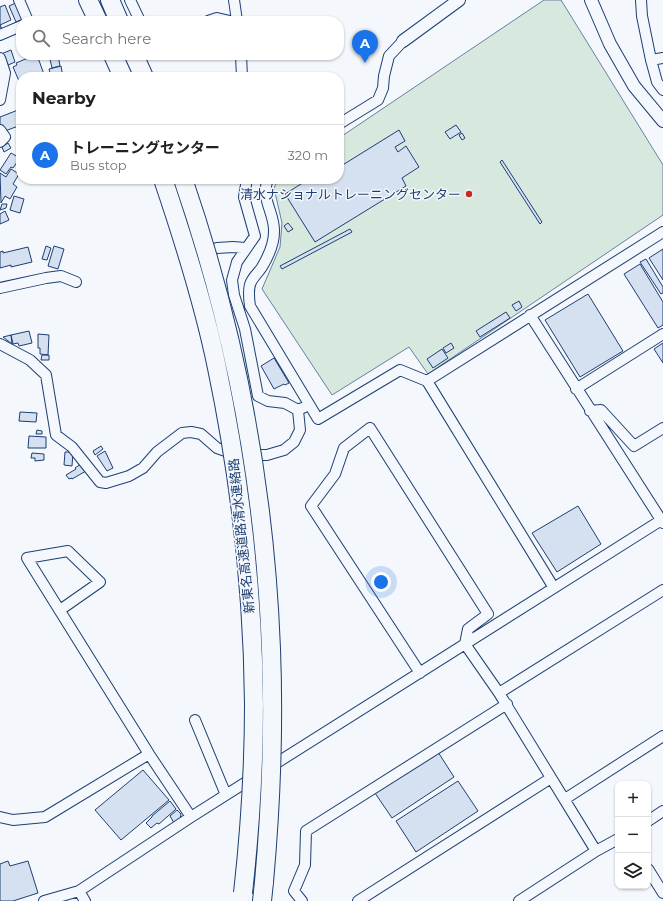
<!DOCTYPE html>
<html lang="en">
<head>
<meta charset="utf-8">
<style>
	:root { --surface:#fff; --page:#f2f2f2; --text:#202124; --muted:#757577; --line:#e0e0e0; --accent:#1a73e8 }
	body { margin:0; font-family:Montserrat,"Noto Sans JP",sans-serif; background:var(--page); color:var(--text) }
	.controls { position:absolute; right:12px; bottom:12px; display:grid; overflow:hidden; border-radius:8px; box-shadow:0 1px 3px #0004 }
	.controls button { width:36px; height:36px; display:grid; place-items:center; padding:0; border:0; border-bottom:1px solid var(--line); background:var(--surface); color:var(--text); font:20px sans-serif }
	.you { position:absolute; left:381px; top:582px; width:14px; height:14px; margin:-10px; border:3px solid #fff; border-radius:50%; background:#1a73e8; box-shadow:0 0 0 6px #1a73e833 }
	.badge { display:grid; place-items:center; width:26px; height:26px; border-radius:50%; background:var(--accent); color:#fff; font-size:13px; font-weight:700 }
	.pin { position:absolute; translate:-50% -33px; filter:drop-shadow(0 1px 2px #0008) }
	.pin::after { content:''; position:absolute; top:21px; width:14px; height:12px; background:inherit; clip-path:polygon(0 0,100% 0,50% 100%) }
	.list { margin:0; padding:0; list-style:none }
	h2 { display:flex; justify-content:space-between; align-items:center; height:52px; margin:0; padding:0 16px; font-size:17px }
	h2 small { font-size:13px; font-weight:400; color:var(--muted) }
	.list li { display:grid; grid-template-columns:26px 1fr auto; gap:12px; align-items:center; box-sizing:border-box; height:60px; padding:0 16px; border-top:1px solid var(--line) }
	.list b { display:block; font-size:15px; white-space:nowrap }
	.list p { margin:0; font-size:13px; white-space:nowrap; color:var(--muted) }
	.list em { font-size:13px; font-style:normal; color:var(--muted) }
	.icon { flex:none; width:22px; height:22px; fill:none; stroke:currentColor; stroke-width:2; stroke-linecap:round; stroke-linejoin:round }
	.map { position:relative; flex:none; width:663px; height:901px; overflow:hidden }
	.search { position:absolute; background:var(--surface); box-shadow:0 1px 3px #0004; left:16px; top:16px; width:328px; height:44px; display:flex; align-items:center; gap:10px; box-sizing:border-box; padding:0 14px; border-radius:16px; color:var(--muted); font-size:15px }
	.panel { position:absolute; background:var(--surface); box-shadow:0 1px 3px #0004; left:16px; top:72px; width:328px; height:112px; border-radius:16px }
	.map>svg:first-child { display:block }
	.green { fill:#d7e8df; stroke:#687fa3 }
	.building { fill:#d5e0f0; stroke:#1d3f73 }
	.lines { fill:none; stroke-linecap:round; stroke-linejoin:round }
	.minor-casing { stroke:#1d3f73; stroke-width:12 }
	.tertiary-casing { stroke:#1d3f73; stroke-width:14 }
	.motorway-casing { stroke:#1d3f73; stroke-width:20 }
	.minor { stroke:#f4f7fb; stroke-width:10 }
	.tertiary { stroke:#f4f7fb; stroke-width:12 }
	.motorway { stroke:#f4f7fb; stroke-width:18 }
	.motorway-bridge-casing { stroke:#1d3f73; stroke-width:20; stroke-linecap:butt }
	.motorway-bridge { stroke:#f4f7fb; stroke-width:18 }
	.poi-dot { fill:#c62828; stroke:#f4f7fb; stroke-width:1.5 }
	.labels { text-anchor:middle; stroke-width:3; stroke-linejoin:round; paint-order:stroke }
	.poi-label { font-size:13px; fill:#1d3f73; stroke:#f4f7fb; text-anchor:end }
	.street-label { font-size:13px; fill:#1d3f73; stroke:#f4f7fb }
</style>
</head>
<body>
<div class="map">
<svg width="663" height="901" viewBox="0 0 663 901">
	<rect width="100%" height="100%" fill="#f4f7fb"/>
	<path class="green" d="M 544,0 L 561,0 L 663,165 L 663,215 L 428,374 L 409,347 L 332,395 L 262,289 L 280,247 L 282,223 L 274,188 L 278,179 L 339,179 L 339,138 Z"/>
	<path class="building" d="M 18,2 L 25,18 L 16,22 L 9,6 Z
		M 5,5 L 11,20 L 0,25 L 2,29 L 0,30 L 0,7 Z
		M 11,50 L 15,62 L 6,66 L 1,54 Z
		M 35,55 L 37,55 L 45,77 L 21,77 L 21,81 L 19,81 L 13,67 L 17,65 L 16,63 Z
		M 49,55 L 58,55 L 60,66 L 52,68 Z
		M 61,66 L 63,77 L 51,77 L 49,69 Z
		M 18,110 L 21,120 L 21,125 L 5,131 L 0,126 L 0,117 Z
		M 456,125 L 461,132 L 450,139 L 445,132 Z
		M 399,130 L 405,141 L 395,147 L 398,152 L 406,146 L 419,167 L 402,178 L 406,186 L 315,242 L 285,194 L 309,179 L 339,179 L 339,163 L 341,166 Z
		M 462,133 L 465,138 L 462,140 L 459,135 Z
		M 8,143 L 11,148 L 4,152 L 2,147 Z
		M 11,153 L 20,158 L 13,168 L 11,167 L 6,174 L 0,170 Z
		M 502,160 L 542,222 L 540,224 L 500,162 Z
		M 11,169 L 19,174 L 13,184 L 17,187 L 10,199 L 5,196 L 1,203 L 0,173 L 6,177 Z
		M 14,196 L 24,199 L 20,213 L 10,210 Z
		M 2,204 L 7,204 L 6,208 L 0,210 Z
		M 5,211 L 9,220 L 0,224 L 0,214 Z
		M 288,223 L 293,229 L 288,232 L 284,226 Z
		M 350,229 L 352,232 L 282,269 L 280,266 Z
		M 46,246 L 51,248 L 47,260 L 42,259 Z
		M 54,246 L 64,249 L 58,269 L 48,266 Z
		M 28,247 L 32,262 L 11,267 L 11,265 L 0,268 L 0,252 L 3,251 L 3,253 Z
		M 663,249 L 663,280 L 649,258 Z
		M 646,259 L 663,287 L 663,293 L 661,294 L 640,262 Z
		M 640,264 L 663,302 L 663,325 L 658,328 L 624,274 Z
		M 588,294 L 623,351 L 580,377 L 545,320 Z
		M 519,301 L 522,307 L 516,311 L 512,305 Z
		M 506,312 L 510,318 L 480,337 L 476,331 Z
		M 29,331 L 32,343 L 19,346 L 18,343 L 13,344 L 11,335 Z
		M 38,334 L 49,335 L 48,355 L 40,354 L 40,348 L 38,348 Z
		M 11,335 L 12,344 L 3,337 Z
		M 451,343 L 454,348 L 446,353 L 443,348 Z
		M 663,343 L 663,363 L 654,349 Z
		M 442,349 L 448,358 L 433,368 L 427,359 Z
		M 42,355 L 49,355 L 49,360 L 41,360 Z
		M 274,358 L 289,383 L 285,385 L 284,384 L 274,389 L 261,366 Z
		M 20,412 L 37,413 L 36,422 L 19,421 Z
		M 37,430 L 42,431 L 42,434 L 36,434 Z
		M 29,436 L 46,437 L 46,448 L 28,448 Z
		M 101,446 L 103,449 L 95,455 L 93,451 Z
		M 105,451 L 113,468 L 107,471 L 97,456 Z
		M 65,452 L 73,452 L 72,466 L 64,465 Z
		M 32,453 L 44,454 L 44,460 L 35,461 L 35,458 L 31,458 Z
		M 81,464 L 86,471 L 72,479 L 72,478 L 69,479 L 66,475 L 76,469 L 75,468 Z
		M 578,506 L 601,544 L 557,572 L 532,533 Z
		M 438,752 L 454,777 L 392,818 L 375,793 Z
		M 143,770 L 169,800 L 121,840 L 95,810 Z
		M 458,781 L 478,811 L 416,852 L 396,821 Z
		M 170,801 L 176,809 L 159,824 L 157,823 L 151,828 L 146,823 L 152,817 L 152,816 Z
		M 177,810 L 181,814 L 180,819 L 174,823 L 170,816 Z
		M 8,861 L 10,866 L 28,861 L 38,893 L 13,901 L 0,901 L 0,864 Z"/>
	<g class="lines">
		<g class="minor-casing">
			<path id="minor" d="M 19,0 L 28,21
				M 130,0 L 140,21
				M 234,0 L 237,21
				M 641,0 L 642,16 L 651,60 L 657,82 L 663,90
				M 208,21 L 217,18 L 230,21
				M 0,35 L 21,26
				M 241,55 L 242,77
				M 0,58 L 5,73 L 0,100
				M 651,60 L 663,58
				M 339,124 L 378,100 L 383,88 L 384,76 L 389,56 L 403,41
				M 0,130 L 5,137 L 0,142
				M 247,179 L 244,197 L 255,236 L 237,262 L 232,280 L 234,295 L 245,329 L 258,396 L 268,401 L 285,403 L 298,410
				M 268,179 C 260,199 275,213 274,232 C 274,244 268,257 262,267 C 259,272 254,276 251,282 C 248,288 249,299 250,306 L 318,419 L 400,370 L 427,381 L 554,588
				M 217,248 L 233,247 L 245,248
				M 0,288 L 46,278 L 61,276 L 76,282
				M 530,315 L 663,523
				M 0,344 L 30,360 L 46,375 L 56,435 L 72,447 L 100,482 L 106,483 L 129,476 L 143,468 L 157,452 L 182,433 L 191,432 L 201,434 L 217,448 L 237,455 L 267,455 L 284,450 L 294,442 L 300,430 L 298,410 L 309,405
				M 427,381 L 663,232
				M 576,389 L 663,334
				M 590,411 L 601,410 L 634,446 L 663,428
				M 60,610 L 100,582 L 68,551 L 27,558 L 149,754
				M 420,673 L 311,506 L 335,474 L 344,448 L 370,428 L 488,614 L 468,629 L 465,644 L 499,693 L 596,851
				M 499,693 L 663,590
				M 195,720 L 226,795
				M 565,799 L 663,736
				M 0,817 L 13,820 L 45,817 L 149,754 L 191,817
				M 648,821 L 663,811
				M 648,869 L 663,893
				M 79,891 L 85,901
				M 44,901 L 79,891 L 191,817 L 663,519
				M 302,901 L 294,891 L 305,865 L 306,831 L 507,704
				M 358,901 L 551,778
				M 519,901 L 596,851 L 618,839"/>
		</g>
		<g class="tertiary-casing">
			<path id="tertiary" d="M 591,0 L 610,44 L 634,86 L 663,121
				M 403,41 L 459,0"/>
		</g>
		<g class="motorway-casing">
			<path id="motorway" d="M 88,0 L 98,21
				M 110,0 L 119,21
				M 113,55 L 123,77
				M 134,55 L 144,77
				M 262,901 L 264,882"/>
		</g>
		<use href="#minor" class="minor"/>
		<use href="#tertiary" class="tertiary"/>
		<use href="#motorway" class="motorway"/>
		<g class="motorway-bridge-casing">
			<path id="motorway-bridge" d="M 163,179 C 184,241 204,304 217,368 C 240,478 253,591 254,704 C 254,767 250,830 243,893
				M 183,179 C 235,330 265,490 271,649 C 274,727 271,805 264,882"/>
		</g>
		<use href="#motorway-bridge" class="motorway-bridge"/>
	</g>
	<circle class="poi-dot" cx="469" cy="194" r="4"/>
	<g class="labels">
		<g class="poi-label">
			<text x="461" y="199">清水ナショナルトレーニングセンター</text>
		</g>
		<g class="street-label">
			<text transform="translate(241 536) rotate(-96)" y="5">新東名高速道路清水連絡路</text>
		</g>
	</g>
</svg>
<div class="controls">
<button>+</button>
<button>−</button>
<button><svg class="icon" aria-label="layers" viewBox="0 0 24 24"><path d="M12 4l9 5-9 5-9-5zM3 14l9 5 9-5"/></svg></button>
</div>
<div class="you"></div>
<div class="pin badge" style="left:365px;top:63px">A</div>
<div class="search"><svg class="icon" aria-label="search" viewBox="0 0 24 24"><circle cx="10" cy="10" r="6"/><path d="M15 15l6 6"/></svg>Search here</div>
<section class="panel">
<h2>Nearby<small></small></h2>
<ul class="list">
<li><span class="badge">A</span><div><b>トレーニングセンター</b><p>Bus stop</p></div><em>320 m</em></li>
</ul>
</section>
</div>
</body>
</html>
